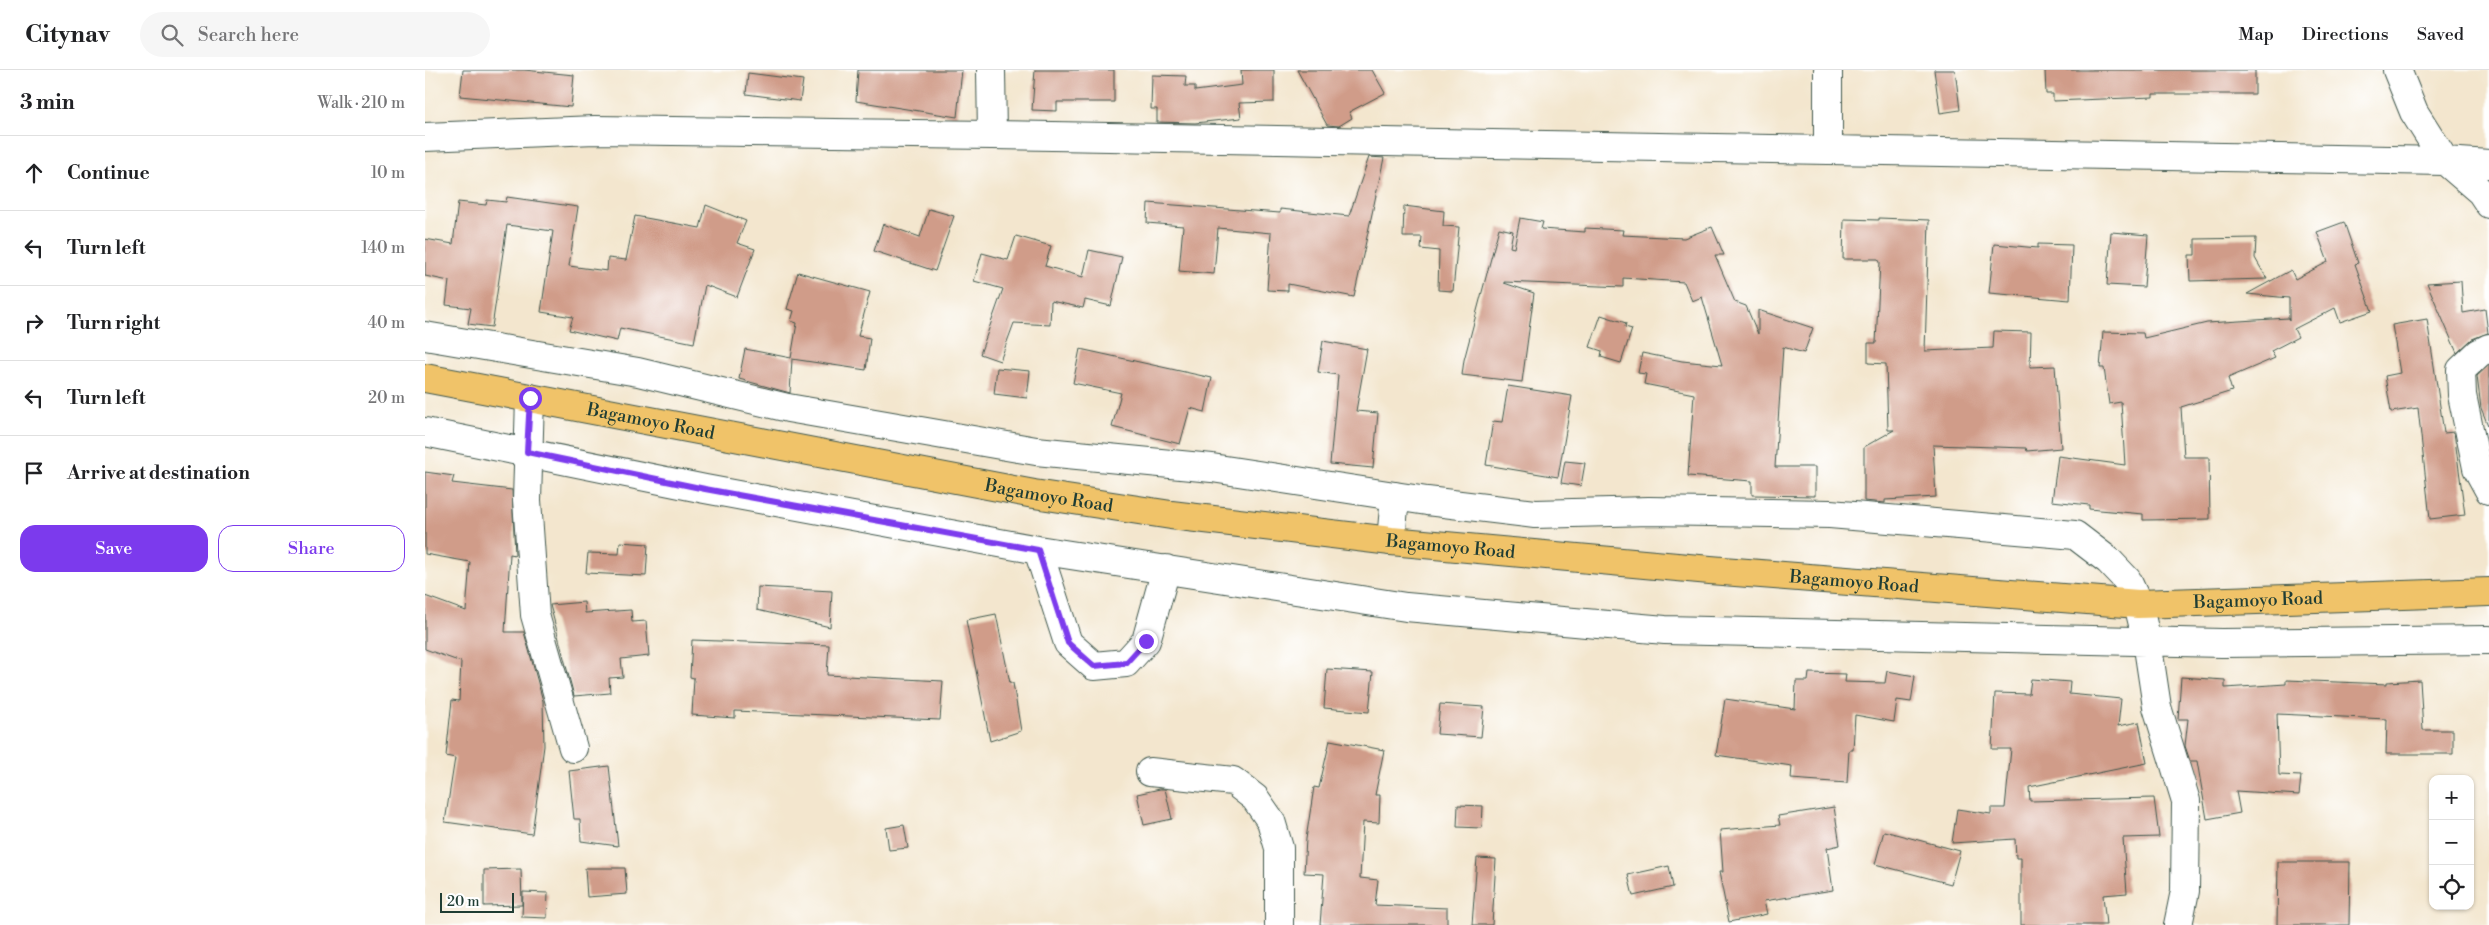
<!DOCTYPE html>
<html lang="en">
<head>
<meta charset="utf-8">
<style>
	:root { --surface:#fff; --page:#f6f6f6; --text:#202124; --muted:#757577; --line:#e0e0e0; --accent:#7c3aed }
	body { margin:0; font-family:"Libre Bodoni",serif; background:var(--page); color:var(--text) }
	.controls { position:absolute; right:15px; bottom:15px; display:grid; overflow:hidden; border-radius:10px; box-shadow:0 1px 4px #0004 }
	.controls button { width:45px; height:45px; display:grid; place-items:center; padding:0; border:0; border-bottom:1px solid var(--line); background:var(--surface); color:var(--text); font:25px sans-serif }
	.scale { position:absolute; left:15px; bottom:12px; width:74px; box-sizing:border-box; padding-left:5px; border:2px solid #1f3d34; border-top:0; font-size:14px; line-height:18px; white-space:nowrap; color:#1f3d34; -webkit-text-stroke:4px #fff; paint-order:stroke }
	.stop { position:absolute; width:15px; height:15px; margin:-11px; border:4px solid #7c3aed; border-radius:50%; background:#fff }
	.stop.end { background:#7c3aed; border-color:#fff; box-shadow:0 1px 5px #0008 }
	.list { margin:0; padding:0; list-style:none }
	h2 { display:flex; justify-content:space-between; align-items:center; height:65px; margin:0; padding:0 20px; font-size:21px }
	h2 small { font-size:16px; font-weight:400; color:var(--muted) }
	.list li { display:grid; grid-template-columns:32px 1fr auto; gap:15px; align-items:center; box-sizing:border-box; height:75px; padding:0 20px; border-top:1px solid var(--line) }
	.list b { display:block; font-size:19px; white-space:nowrap }
	.list em { font-size:16px; font-style:normal; color:var(--muted) }
	.actions { display:flex; gap:10px; padding:15px 20px }
	.actions a { flex:1; padding:11px 0; border:1px solid var(--accent); border-radius:15px; text-align:center; font-size:18px; color:var(--accent) }
	.actions .main { background:var(--accent); color:#fff }
	.icon { flex:none; width:28px; height:28px; fill:none; stroke:currentColor; stroke-width:2; stroke-linecap:round; stroke-linejoin:round }
	.map { position:relative; flex:none; width:2064px; height:855px; overflow:hidden }
	header { display:flex; align-items:center; gap:30px; box-sizing:border-box; height:70px; padding:0 25px; background:var(--surface); border-bottom:1px solid var(--line) }
	header strong { font-size:24px }
	nav { display:flex; gap:28px; margin-inline-start:auto; font-size:18px }
	.search { width:350px; height:45px; background:var(--page); display:flex; align-items:center; gap:12px; box-sizing:border-box; padding:0 18px; border-radius:28px; color:var(--muted); font-size:19px }
	main { display:flex }
	aside { flex:1; background:var(--surface) }
	.map>svg:first-child { display:block }
	.building { fill:#d09c89 }
	.lines { fill:none; stroke-linecap:round; stroke-linejoin:round }
	.minor-casing { stroke:#3f564b; stroke-width:30 }
	.highway-casing { stroke:#3f564b; stroke-width:30 }
	.minor { stroke:#fff; stroke-width:28 }
	.highway { stroke:#f0c369; stroke-width:28 }
	.route { stroke:#7c3aed; stroke-width:6 }
	.labels { text-anchor:middle; stroke-width:5; stroke-linejoin:round; paint-order:stroke }
	.street-label { font-size:18px; fill:#1f3d34; stroke:#fff }
</style>
</head>
<body>
<header>
<strong>Citynav</strong>
<div class="search"><svg class="icon" aria-label="search" viewBox="0 0 24 24"><circle cx="10" cy="10" r="6"/><path d="M15 15l6 6"/></svg>Search here</div>
<nav><a>Map</a><a>Directions</a><a>Saved</a></nav>
</header>
<main>
<aside>
<h2>3 min<small>Walk · 210 m</small></h2>
<ul class="list">
<li><svg class="icon" aria-label="ahead" viewBox="0 0 24 24"><path d="M12 20V5M6 11l6-6 6 6"/></svg><div><b>Continue</b></div><em>10 m</em></li>
<li><svg class="icon" aria-label="left" viewBox="0 0 24 24"><path d="M17 20v-9H6M10 6l-5 5 5 5"/></svg><div><b>Turn left</b></div><em>140 m</em></li>
<li><svg class="icon" aria-label="right" viewBox="0 0 24 24"><path d="M7 20v-9h11M14 6l5 5-5 5"/></svg><div><b>Turn right</b></div><em>40 m</em></li>
<li><svg class="icon" aria-label="left" viewBox="0 0 24 24"><path d="M17 20v-9H6M10 6l-5 5 5 5"/></svg><div><b>Turn left</b></div><em>20 m</em></li>
<li><svg class="icon" aria-label="arrive" viewBox="0 0 24 24"><path d="M6 21V4h12l-3 4 3 4H6"/></svg><div><b>Arrive at destination</b></div></li>
</ul>
<div class="actions"><a class="main">Save</a><a>Share</a></div>
</aside>
<div class="map">
<svg width="2064" height="855" viewBox="0 0 2064 855">
	<rect width="100%" height="100%" fill="#fff"/>
	<filter id="ink" filterUnits="userSpaceOnUse"><feTurbulence type="fractalNoise" baseFrequency=".02" numOctaves="2"/><feDisplacementMap in="SourceGraphic" scale="10" xChannelSelector="R" yChannelSelector="G"/><feConvolveMatrix kernelMatrix="1 2 1 2 8 2 1 2 1" color-interpolation-filters="sRGB"/></filter>
	<filter id="wash" filterUnits="userSpaceOnUse"><feTurbulence type="fractalNoise" baseFrequency=".0096" numOctaves="4" result="noise"/><feDisplacementMap in="SourceGraphic" scale="20" xChannelSelector="R" yChannelSelector="G"/><feGaussianBlur stdDeviation="1.12" result="paint"/><feColorMatrix in="noise" values="0 0 0 0 0 0 0 0 0 0 0 0 0 0 0 0 0 1.4 0 .05"/><feComposite in="paint" operator="in"/></filter>
	<g filter="url(#wash)">
		<rect width="100%" height="100%" fill="#f3e6ce"/>
		<g id="blocks">
			<path class="building" d="M 38,0 L 99,0 L 149,5 L 146,37 L 35,26 Z
				M 433,0 L 537,0 L 532,47 L 431,31 Z
				M 610,0 L 689,0 L 689,32 L 632,32 L 632,41 L 607,40 Z
				M 816,0 L 849,0 L 849,32 L 814,33 L 816,48 L 770,53 L 732,52 L 732,39 L 726,39 L 727,5 L 761,6 L 760,16 L 770,16 L 770,21 L 817,15 Z
				M 872,0 L 947,0 L 960,23 L 924,42 L 927,48 L 914,56 L 902,55 Z
				M 1509,0 L 1530,0 L 1535,40 L 1515,43 Z
				M 1620,0 L 1830,0 L 1830,24 L 1728,24 L 1728,27 L 1628,31 L 1628,24 L 1621,24 Z
				M 323,3 L 378,10 L 375,31 L 321,24 Z
				M 944,87 L 959,88 L 929,227 L 863,214 L 863,221 L 842,220 L 846,163 L 793,158 L 789,204 L 754,201 L 758,156 L 722,153 L 723,133 L 855,143 L 855,139 L 924,146 Z
				M 82,127 L 153,137 L 144,196 L 182,201 L 183,188 L 201,190 L 210,146 L 275,158 L 281,135 L 321,151 L 312,173 L 330,179 L 312,227 L 280,215 L 269,273 L 195,258 L 192,271 L 144,260 L 148,247 L 116,242 L 128,161 L 82,155 L 67,257 L 43,254 L 46,238 L 21,235 L 24,211 L 0,206 L 0,169 L 28,174 L 33,132 L 61,135 L 62,130 L 81,132 Z
				M 979,136 L 1019,141 L 1018,156 L 1034,157 L 1028,221 L 1013,220 L 1014,181 L 996,179 L 997,167 L 978,167 Z
				M 504,139 L 529,146 L 510,201 L 449,181 L 458,154 L 495,167 Z
				M 1095,148 L 1118,152 L 1116,159 L 1160,162 L 1160,158 L 1198,160 L 1197,165 L 1259,168 L 1287,157 L 1299,185 L 1290,185 L 1310,232 L 1321,236 L 1333,264 L 1333,240 L 1388,258 L 1379,283 L 1358,277 L 1350,397 L 1390,397 L 1390,426 L 1327,425 L 1327,411 L 1263,406 L 1269,324 L 1219,314 L 1221,304 L 1213,303 L 1217,283 L 1257,291 L 1297,295 L 1277,227 L 1267,231 L 1259,212 L 1198,208 L 1198,217 L 1079,212 L 1079,213 L 1109,223 L 1097,312 L 1037,305 L 1039,290 L 1074,158 L 1088,161 L 1085,177 L 1089,178 Z
				M 1454,148 L 1504,150 L 1500,281 L 1568,278 L 1569,261 L 1606,262 L 1605,297 L 1630,296 L 1636,378 L 1602,381 L 1601,378 L 1508,375 L 1511,427 L 1460,430 L 1460,433 L 1439,431 L 1439,377 L 1469,360 L 1463,360 L 1461,294 L 1443,293 L 1443,273 L 1451,273 L 1455,192 L 1453,189 L 1418,189 L 1419,149 L 1454,150 Z
				M 1919,152 L 1933,193 L 1930,194 L 1947,241 L 1915,252 L 1910,238 L 1869,259 L 1873,267 L 1846,281 L 1850,288 L 1803,308 L 1807,321 L 1756,337 L 1759,387 L 1784,387 L 1785,449 L 1718,450 L 1718,444 L 1664,439 L 1664,435 L 1627,431 L 1633,386 L 1700,395 L 1696,332 L 1684,334 L 1679,298 L 1675,298 L 1678,262 L 1718,263 L 1719,268 L 1782,253 L 1863,248 L 1864,251 L 1864,228 L 1822,224 L 1866,200 L 1870,209 L 1903,192 L 1892,162 Z
				M 1686,162 L 1723,165 L 1719,217 L 1682,215 Z
				M 591,166 L 626,176 L 620,196 L 658,207 L 664,180 L 697,187 L 686,236 L 660,230 L 658,238 L 626,231 L 625,255 L 589,253 L 575,291 L 555,284 L 578,219 L 549,211 L 557,183 L 583,190 Z
				M 1831,168 L 1830,188 L 1842,209 L 1765,211 L 1764,185 L 1770,185 L 1770,169 Z
				M 1569,174 L 1613,178 L 1613,174 L 1647,175 L 1645,230 L 1564,223 Z
				M 373,202 L 445,222 L 433,266 L 445,268 L 441,300 L 367,289 L 365,323 L 314,309 L 320,279 L 366,288 L 372,253 L 366,251 L 369,241 L 362,239 Z
				M 2036,211 L 2038,243 L 2060,239 L 2063,263 L 2047,269 L 2032,283 L 2002,213 Z
				M 1176,245 L 1201,253 L 1200,257 L 1207,259 L 1196,293 L 1176,287 L 1177,281 L 1165,277 Z
				M 2002,249 L 2019,363 L 2029,362 L 2040,445 L 2005,449 L 1993,338 L 1966,342 L 1960,306 L 1975,303 L 1967,255 Z
				M 898,271 L 942,279 L 931,341 L 953,343 L 948,398 L 905,394 L 913,305 L 893,302 Z
				M 655,279 L 787,308 L 780,342 L 765,338 L 755,374 L 687,357 L 696,323 L 648,313 Z
				M 2064,295 L 2064,358 L 2056,338 L 2052,306 Z
				M 572,298 L 605,301 L 602,328 L 569,324 Z
				M 1083,316 L 1147,326 L 1133,407 L 1061,395 L 1068,351 L 1077,352 Z
				M 1140,391 L 1160,393 L 1156,416 L 1136,413 Z
				M 0,402 L 29,406 L 27,413 L 87,420 L 90,485 L 85,484 L 80,562 L 99,562 L 118,631 L 119,676 L 107,764 L 20,752 L 30,688 L 21,686 L 27,630 L 34,631 L 36,592 L 0,579 L 0,526 L 41,541 L 45,492 L 0,484 Z
				M 195,472 L 223,474 L 221,506 L 161,503 L 163,483 L 194,484 Z
				M 333,517 L 407,521 L 405,557 L 332,540 Z
				M 159,532 L 160,543 L 206,540 L 207,552 L 221,551 L 224,586 L 196,589 L 198,607 L 184,608 L 185,623 L 149,626 L 125,535 Z
				M 571,544 L 585,613 L 588,613 L 596,661 L 565,671 L 541,550 Z
				M 267,570 L 404,575 L 402,605 L 518,611 L 515,650 L 310,641 L 310,648 L 267,645 L 269,608 L 265,607 Z
				M 902,599 L 948,602 L 944,642 L 899,638 Z
				M 1462,601 L 1490,606 L 1486,632 L 1472,630 L 1469,652 L 1430,645 L 1428,680 L 1424,680 L 1422,713 L 1366,709 L 1367,696 L 1291,685 L 1300,629 L 1370,639 L 1371,611 L 1383,611 L 1384,603 L 1421,604 L 1420,612 L 1460,613 Z
				M 1756,607 L 1800,610 L 1800,618 L 1861,614 L 1861,610 L 1962,614 L 1962,612 L 1995,610 L 1998,660 L 2028,660 L 2028,684 L 1961,684 L 1962,649 L 1852,644 L 1854,705 L 1876,706 L 1874,725 L 1811,721 L 1815,743 L 1782,749 L 1772,691 L 1765,691 L 1760,676 L 1763,649 L 1753,649 Z
				M 1606,609 L 1645,612 L 1644,624 L 1696,629 L 1693,656 L 1714,652 L 1722,693 L 1604,717 L 1605,731 L 1729,728 L 1734,767 L 1698,768 L 1702,823 L 1678,825 L 1681,855 L 1596,855 L 1596,788 L 1591,788 L 1590,769 L 1527,773 L 1532,739 L 1566,744 L 1566,738 L 1580,738 L 1586,679 L 1567,679 L 1570,623 L 1604,624 Z
				M 1015,634 L 1059,637 L 1056,667 L 1012,664 Z
				M 905,670 L 959,680 L 950,725 L 955,725 L 954,753 L 938,752 L 935,808 L 953,810 L 950,835 L 1022,838 L 1022,855 L 895,855 L 899,804 L 879,803 L 881,769 L 889,717 L 894,718 Z
				M 184,696 L 193,776 L 156,771 L 155,749 L 149,749 L 144,701 Z
				M 735,719 L 740,719 L 747,749 L 719,755 L 712,724 Z
				M 1033,735 L 1058,736 L 1057,758 L 1032,757 Z
				M 1409,737 L 1415,775 L 1402,778 L 1408,820 L 1339,831 L 1342,844 L 1304,852 L 1294,802 L 1298,802 L 1295,760 L 1355,755 L 1353,746 Z
				M 479,755 L 483,778 L 464,780 L 461,758 Z
				M 1459,761 L 1535,781 L 1526,814 L 1450,794 Z
				M 1052,788 L 1071,789 L 1067,855 L 1047,855 Z
				M 1853,792 L 1925,792 L 1924,855 L 1852,855 Z
				M 1244,796 L 1248,817 L 1208,826 L 1203,805 Z
				M 160,798 L 200,798 L 202,824 L 162,827 Z
				M 96,799 L 97,835 L 59,836 L 59,800 Z
				M 98,822 L 123,823 L 122,848 L 97,847 Z"/>
		</g>
	</g>
	<g filter="url(#ink)">
		<use href="#blocks" fill-opacity="0" stroke="#3f564b" stroke-width="1"/>
		<g class="lines">
			<g class="minor-casing">
				<path id="minor" d="M 566,0 L 567,65
					M 1972,0 L 1989,42 L 2020,91 L 2064,94
					M 0,67 L 170,60 L 567,65 L 2020,91 L 2056,122 L 2064,134
					M 1403,80 L 1403,0
					M 0,266 L 213,302 L 363,338 L 611,381 L 787,398 L 1002,431 L 1110,444 L 1224,441 L 1405,444 L 1650,465 L 1684,491 L 1702,510 L 1713,534 L 1722,571 L 1732,637 L 1761,731 L 1760,821 L 1753,855
					M 2064,278 L 2054,283 L 2036,300 L 2037,325 L 2052,398 L 2064,420
					M 105,328 L 102,430 L 110,545 L 148,678
					M 0,362 L 280,419 L 613,480 L 981,537 L 1240,560 L 1797,573 L 2064,570
					M 966,471 L 970,426
					M 613,480 L 643,573 L 669,596 L 701,593 L 721,571 L 741,499
					M 725,702 L 808,711 L 830,728 L 846,751 L 854,778 L 854,855"/>
			</g>
			<g class="highway-casing">
				<g id="highway">
					<path id="s1" d="M 0,308 L 609,424 L 746,445 L 966,471 L 1285,500 L 1713,534 L 2064,522"/>
				</g>
			</g>
			<use href="#minor" class="minor"/>
			<use href="#highway" class="highway"/>
		</g>
	</g>
	<g class="lines" filter="url(#ink)">
		<path class="route" d="M 105,328 L 102,382 L 280,419 L 613,480 L 643,573 L 669,596 L 701,593 L 721,571"/>
	</g>
	<g class="labels">
		<g class="street-label">
			<text dy="6" stroke="none"><textPath href="#s1" startOffset="230">Bagamoyo Road</textPath></text>
			<text dy="6" stroke="none"><textPath href="#s1" startOffset="635">Bagamoyo Road</textPath></text>
			<text dy="6" stroke="none"><textPath href="#s1" startOffset="1040">Bagamoyo Road</textPath></text>
			<text dy="6" stroke="none"><textPath href="#s1" startOffset="1445">Bagamoyo Road</textPath></text>
			<text dy="6" stroke="none"><textPath href="#s1" startOffset="1850">Bagamoyo Road</textPath></text>
		</g>
	</g>
</svg>
<div class="controls">
<button>+</button>
<button>−</button>
<button><svg class="icon" aria-label="locate" viewBox="0 0 24 24"><circle cx="12" cy="12" r="6"/><path d="M12 2v4M12 18v4M2 12h4M18 12h4"/></svg></button>
</div>
<div class="scale">20 m</div>
<div class="stop" style="left:105px;top:328px"></div>
<div class="stop end" style="left:721px;top:571px"></div>
</div>
</main>
</body>
</html>
